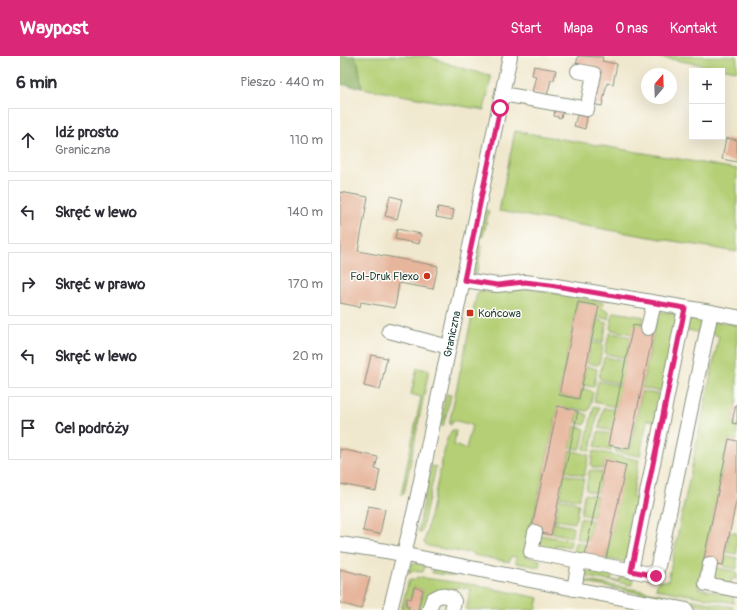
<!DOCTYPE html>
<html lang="pl">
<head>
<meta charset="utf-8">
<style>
	:root { --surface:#fff; --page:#f2f2f3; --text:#2b2b33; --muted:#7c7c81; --line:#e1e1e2; --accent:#db2777 }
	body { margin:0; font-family:Pangolin,sans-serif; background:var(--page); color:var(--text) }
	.controls { position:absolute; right:12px; top:12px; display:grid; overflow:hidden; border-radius:0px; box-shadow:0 4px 16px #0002 }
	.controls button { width:36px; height:36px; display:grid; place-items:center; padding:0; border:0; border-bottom:1px solid var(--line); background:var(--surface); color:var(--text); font:20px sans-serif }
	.compass { position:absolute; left:301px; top:12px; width:36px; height:36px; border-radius:50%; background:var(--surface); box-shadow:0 4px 16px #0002; rotate:19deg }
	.stop { position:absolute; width:12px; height:12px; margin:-9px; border:3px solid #db2777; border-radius:50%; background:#fff }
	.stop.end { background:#db2777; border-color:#fff; box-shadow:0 1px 4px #0008 }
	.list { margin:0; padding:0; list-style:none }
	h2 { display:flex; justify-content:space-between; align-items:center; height:52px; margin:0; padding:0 16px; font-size:17px }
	h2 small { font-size:13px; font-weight:400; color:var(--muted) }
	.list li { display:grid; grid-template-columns:26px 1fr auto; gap:12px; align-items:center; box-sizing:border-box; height:64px; margin:0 8px 8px; padding:0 8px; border:1px solid var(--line); border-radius:0px }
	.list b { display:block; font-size:15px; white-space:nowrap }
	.list p { margin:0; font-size:13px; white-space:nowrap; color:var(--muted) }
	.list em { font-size:13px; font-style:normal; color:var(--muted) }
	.icon { flex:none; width:22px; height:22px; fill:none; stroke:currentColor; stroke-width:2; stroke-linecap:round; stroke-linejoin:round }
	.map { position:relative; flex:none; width:397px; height:554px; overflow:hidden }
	header { display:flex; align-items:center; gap:24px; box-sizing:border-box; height:56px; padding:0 20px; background:var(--accent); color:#fff }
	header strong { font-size:19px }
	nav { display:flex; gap:22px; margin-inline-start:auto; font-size:14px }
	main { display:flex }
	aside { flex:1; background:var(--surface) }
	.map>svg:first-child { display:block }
	.green { fill:#b4cf75; stroke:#6a8654 }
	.forest { fill:#8fb266; stroke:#57784d }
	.building { fill:#e6b59b }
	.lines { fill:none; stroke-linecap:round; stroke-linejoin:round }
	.minor-casing { stroke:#889281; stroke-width:16 }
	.minor { stroke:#fff; stroke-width:14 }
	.route { stroke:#db2777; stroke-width:5 }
	.poi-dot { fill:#c8321e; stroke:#fdfcf7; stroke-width:1.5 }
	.labels { text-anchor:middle; stroke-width:3; stroke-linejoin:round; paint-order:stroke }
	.poi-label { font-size:11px; fill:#1f3d34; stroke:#fdfcf7; text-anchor:end }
	.street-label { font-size:11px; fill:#1f3d34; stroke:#fdfcf7 }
</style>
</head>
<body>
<header>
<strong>Waypost</strong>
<nav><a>Start</a><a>Mapa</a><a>O nas</a><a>Kontakt</a></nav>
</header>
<main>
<aside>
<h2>6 min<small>Pieszo · 440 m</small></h2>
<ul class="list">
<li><svg class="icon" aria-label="ahead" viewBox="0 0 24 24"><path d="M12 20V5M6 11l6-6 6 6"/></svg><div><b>Idź prosto</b><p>Graniczna</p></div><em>110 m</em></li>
<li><svg class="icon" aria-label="left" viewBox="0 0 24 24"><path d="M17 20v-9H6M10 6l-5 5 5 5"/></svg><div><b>Skręć w lewo</b></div><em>140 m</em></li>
<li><svg class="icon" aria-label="right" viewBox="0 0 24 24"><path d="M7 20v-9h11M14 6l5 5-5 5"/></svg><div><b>Skręć w prawo</b></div><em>170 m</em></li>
<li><svg class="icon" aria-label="left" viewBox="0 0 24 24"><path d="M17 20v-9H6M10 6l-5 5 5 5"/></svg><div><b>Skręć w lewo</b></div><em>20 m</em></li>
<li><svg class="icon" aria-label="arrive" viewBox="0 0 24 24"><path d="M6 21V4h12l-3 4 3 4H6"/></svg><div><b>Cel podróży</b></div></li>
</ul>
</aside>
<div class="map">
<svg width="397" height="554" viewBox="0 0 397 554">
	<rect width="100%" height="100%" fill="#fdfcf7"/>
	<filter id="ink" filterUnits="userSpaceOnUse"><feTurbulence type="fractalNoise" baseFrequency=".025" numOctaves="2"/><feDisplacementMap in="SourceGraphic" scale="8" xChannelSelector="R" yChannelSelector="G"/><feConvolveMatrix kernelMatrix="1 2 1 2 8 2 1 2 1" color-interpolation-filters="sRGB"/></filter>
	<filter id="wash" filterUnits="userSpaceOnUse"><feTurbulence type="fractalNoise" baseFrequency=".012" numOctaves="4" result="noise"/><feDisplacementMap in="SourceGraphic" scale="16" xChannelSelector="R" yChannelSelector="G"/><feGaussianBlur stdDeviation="0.9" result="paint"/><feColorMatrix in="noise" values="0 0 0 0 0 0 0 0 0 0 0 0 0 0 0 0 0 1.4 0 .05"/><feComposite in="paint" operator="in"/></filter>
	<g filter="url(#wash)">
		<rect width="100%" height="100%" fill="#f0e8ce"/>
		<path class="green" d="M 14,0 L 88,0 L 115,10 L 150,20 L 151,22 L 144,54 L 22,32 L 18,7 Z
			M 318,0 L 397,0 L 397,15 L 318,1 Z
			M 175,75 L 397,113 L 397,196 L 159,155 Z
			M 146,154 L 149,155 L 143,181 L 140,180 L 139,179 L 144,155 Z
			M 139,188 L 142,189 L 136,221 C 131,213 133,195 139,188 Z
			M 181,233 L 190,233 L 263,246 L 262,253 L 269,255 L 268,263 L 256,261 L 258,250 L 238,246 L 219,339 L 239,343 L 242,332 L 251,335 L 253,337 L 249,354 L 247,355 L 233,352 L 232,353 L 218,351 L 185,500 L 200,504 L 199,511 L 176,507 L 176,501 L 171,500 L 169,506 L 133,499 L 132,497 L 126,495 L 126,497 L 88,490 L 84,487 L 107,383 L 112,374 L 116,375 L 114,389 L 126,393 L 132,369 L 113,364 L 111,369 L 109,368 L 137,237 L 140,235 L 160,236 Z
			M 318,255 L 336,258 L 338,260 L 322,336 L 302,332 Z
			M 275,256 L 304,261 L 301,271 L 292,278 L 271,274 L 270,272 L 273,257 Z
			M 350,260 L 365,263 L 362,277 L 347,274 Z
			M 256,263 L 267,267 L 263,286 L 252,284 Z
			M 373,265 L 397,269 L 397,345 L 392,367 L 397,368 L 397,385 L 389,383 L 358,532 L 391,539 L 393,540 L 394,547 L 316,533 L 318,525 L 328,525 L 379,280 L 370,278 Z
			M 271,277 L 291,281 L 286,302 L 266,298 L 265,296 L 269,278 Z
			M 251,286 L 262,288 L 263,290 L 259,308 L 257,309 L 247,307 Z
			M 265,301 L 286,305 L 281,328 L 260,323 L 259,321 L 264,302 Z
			M 246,310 L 257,313 L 254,330 L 253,331 L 242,329 Z
			M 77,312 L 89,314 L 64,438 L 61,439 L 81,341 L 71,338 Z
			M 258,325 L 281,330 L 276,351 L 254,346 Z
			M 302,335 L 321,339 L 316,365 L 307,364 L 300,400 L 276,396 L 275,393 L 283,394 L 284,392 L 290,393 Z
			M 106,338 L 111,339 L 103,371 L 100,368 Z
			M 254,350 L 259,352 L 250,395 L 244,393 Z
			M 264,352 L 276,354 L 271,375 L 259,372 L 263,353 Z
			M 238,355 L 248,359 L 245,369 L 236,367 Z
			M 235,370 L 245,373 L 241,392 L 239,393 L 230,391 Z
			M 258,376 L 259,376 L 271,378 L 272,389 L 271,395 L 255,391 Z
			M 230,394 L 249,399 L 244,420 L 225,415 Z
			M 255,395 L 299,404 L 292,441 L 299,444 L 286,505 L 284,506 L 266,503 L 285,409 L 265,405 L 263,413 L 252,411 L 251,409 L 253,396 Z
			M 91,410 L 96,411 L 81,477 L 78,475 Z
			M 251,414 L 262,416 L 258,437 L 247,435 L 246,433 L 249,415 Z
			M 224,418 L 244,423 L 239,444 L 220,440 Z
			M 246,438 L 257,440 L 253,461 L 241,458 L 244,439 Z
			M 219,442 L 239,448 L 235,467 L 215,464 Z
			M 240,462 L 252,464 L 248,485 L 237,483 L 236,481 Z
			M 214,467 L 233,471 L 232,480 L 231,481 L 212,477 Z
			M 390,476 L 397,477 L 397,498 L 386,496 Z
			M 199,479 L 230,484 L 231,486 L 230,491 L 216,489 L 214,497 L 199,494 Z
			M 236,486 L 247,489 L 245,499 L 233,496 L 235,487 Z
			M 385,499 L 397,502 L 397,513 L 383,510 Z
			M 73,507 L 85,509 L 83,516 L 72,515 L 68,517 L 71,509 Z
			M 93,509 L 114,514 L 116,520 L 92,517 Z
			M 374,511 L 397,516 L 397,523 L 392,522 L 391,528 L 373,525 Z
			M 246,515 L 272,519 L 271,524 L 279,525 L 280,521 L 293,523 L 292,529 L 243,520 Z
			M 77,521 L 135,529 L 199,542 L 196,554 L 126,554 L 131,533 L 117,531 L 85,554 L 78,554 L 83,534 L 74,531 L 71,543 L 67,543 L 66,549 L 69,550 L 68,554 L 61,554 L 69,524 L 75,524 Z
			M 242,524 L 393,551 L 392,554 L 387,554 L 246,527 Z"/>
		<path class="forest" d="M 0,0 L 14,0 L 18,7 L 22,32 L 0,28 Z"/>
		<g id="blocks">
			<path class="building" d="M 238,0 L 263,1 L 262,5 L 277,8 L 273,28 L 267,27 L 262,50 L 252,48 L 259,15 L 236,10 Z
				M 194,10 L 216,14 L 214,24 L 211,24 L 207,40 L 192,36 L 196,20 L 192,19 Z
				M 215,52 L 223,54 L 221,62 L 214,60 Z
				M 237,59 L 247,61 L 245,73 L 234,70 Z
				M 386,82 L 397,84 L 397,106 L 382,103 Z
				M 0,136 L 28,141 L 18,195 L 98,210 L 93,233 L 59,227 L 55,252 L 21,246 L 20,251 L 0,247 Z
				M 50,140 L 62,143 L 57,163 L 45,160 Z
				M 98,151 L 114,154 L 112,164 L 96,161 Z
				M 57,173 L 81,178 L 79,188 L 55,183 Z
				M 238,246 L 259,250 L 239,343 L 219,339 Z
				M 293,269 L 314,273 L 289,393 L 268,389 Z
				M 31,299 L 47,302 L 40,334 L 24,330 Z
				M 396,348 L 397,348 L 397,368 L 392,367 Z
				M 218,350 L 238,355 L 211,479 L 191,475 Z
				M 389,383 L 397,385 L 397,441 L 383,510 L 363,507 Z
				M 0,393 L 38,401 L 35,413 L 40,414 L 36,435 L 0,428 Z
				M 265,404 L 286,409 L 266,503 L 245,499 Z
				M 28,450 L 45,453 L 40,478 L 23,475 Z
				M 0,513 L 30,521 L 21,553 L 0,547 Z
				M 74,531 L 83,534 L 78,554 L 68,554 L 69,550 L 66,550 L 67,542 L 71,543 Z"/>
		</g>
	</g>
	<g filter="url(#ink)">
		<use href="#blocks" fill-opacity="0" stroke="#889281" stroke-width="1"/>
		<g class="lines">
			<g class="minor-casing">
				<g id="minor">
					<path d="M 162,38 L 247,53 L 254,18 L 238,15"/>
					<path d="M 124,224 L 157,229 L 185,226 L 210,229 L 371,256 L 316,519 L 191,496 L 195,476"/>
					<path d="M 371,256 L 397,261"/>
					<path d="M 308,272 L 314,247"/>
					<path d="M 49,275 L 109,291"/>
					<path d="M 0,488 L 46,495 L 250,536 L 346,554"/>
					<path d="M 370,508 L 366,528 L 397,534"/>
					<path d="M 291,515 L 345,252"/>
					<path d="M 234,533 L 239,505"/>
					<path id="s1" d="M 50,554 L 75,453 L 170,0"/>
					<path d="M 89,554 L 93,543 L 101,539 L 111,541 L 114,545 L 112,554"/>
				</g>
			</g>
			<use href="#minor" class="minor"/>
		</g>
	</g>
	<g class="lines" filter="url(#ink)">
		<path class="route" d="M 160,52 L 124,224 L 157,229 L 185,226 L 210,229 L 345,252 L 291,515 L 316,520"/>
	</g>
	<g class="poi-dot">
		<circle cx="87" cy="220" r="4"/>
		<rect x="126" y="253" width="8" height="8" rx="2"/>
	</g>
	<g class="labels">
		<g class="poi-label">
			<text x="79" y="224">Fol-Druk Flexo</text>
			<text x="138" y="261" text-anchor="start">Końcowa</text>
		</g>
		<g class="street-label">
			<text dy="4" stroke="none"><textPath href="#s1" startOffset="283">Graniczna</textPath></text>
		</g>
	</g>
</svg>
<div class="controls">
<button>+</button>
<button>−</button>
</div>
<svg class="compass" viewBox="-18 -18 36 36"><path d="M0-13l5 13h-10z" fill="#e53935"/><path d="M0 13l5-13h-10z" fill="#7c7c81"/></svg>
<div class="stop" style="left:160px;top:52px"></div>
<div class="stop end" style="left:316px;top:520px"></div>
</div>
</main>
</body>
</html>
